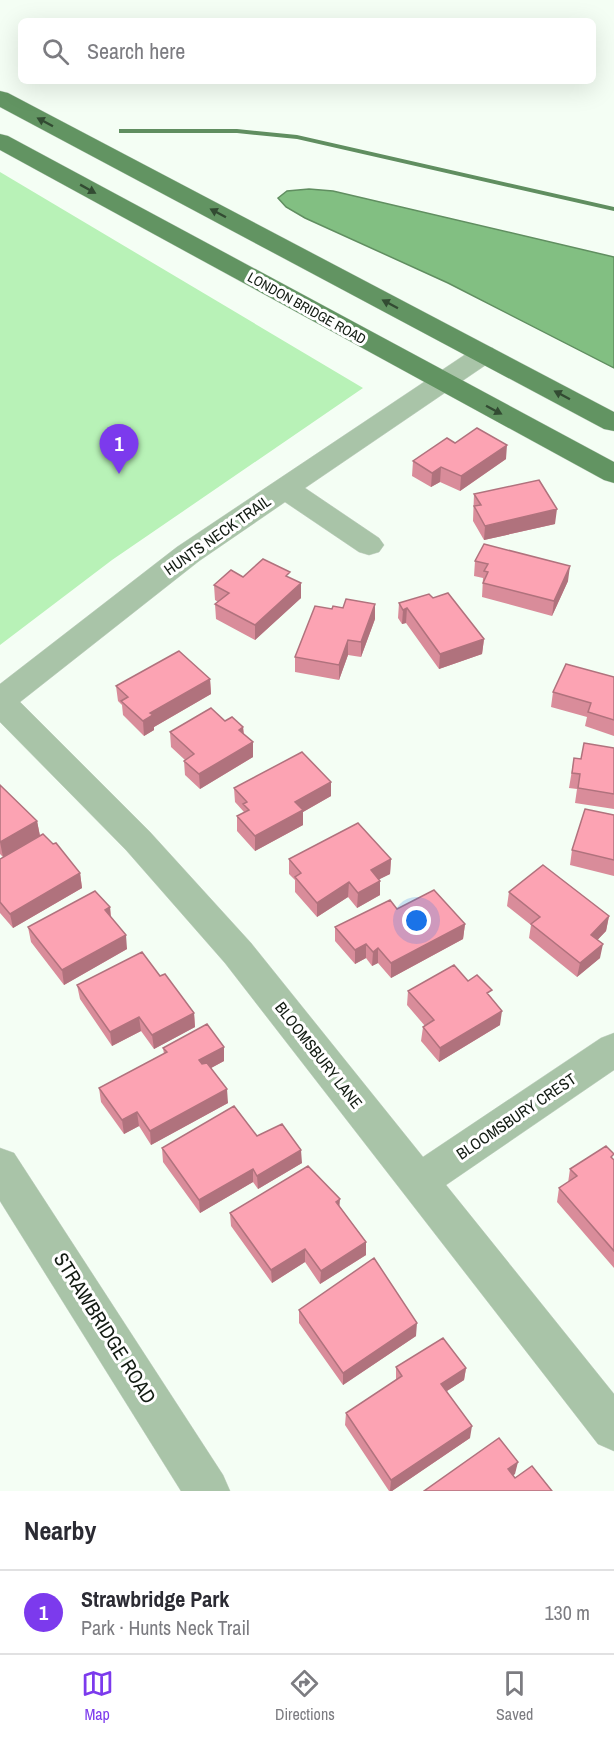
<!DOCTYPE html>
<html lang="en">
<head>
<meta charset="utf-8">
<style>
	:root { --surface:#fff; --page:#f2f2f3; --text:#2b2b33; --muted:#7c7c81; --line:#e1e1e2; --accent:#7c3aed }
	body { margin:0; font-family:"Archivo Narrow",sans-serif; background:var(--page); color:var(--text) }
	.you { position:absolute; left:417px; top:921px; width:21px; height:21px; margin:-15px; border:4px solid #fff; border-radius:50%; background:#1a73e8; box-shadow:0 0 0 9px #1a73e833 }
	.badge { display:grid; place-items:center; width:39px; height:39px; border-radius:50%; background:var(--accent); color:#fff; font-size:20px; font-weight:700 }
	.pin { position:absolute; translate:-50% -50px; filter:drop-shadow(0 2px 3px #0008) }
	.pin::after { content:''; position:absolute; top:32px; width:21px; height:18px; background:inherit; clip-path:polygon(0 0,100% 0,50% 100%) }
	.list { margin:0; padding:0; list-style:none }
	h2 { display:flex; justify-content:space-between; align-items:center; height:78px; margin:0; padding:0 24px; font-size:26px }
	h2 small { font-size:20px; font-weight:400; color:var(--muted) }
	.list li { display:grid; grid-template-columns:39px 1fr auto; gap:18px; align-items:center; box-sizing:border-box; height:84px; padding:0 24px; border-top:2px solid var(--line) }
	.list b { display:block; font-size:22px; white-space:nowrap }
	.list p { margin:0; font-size:20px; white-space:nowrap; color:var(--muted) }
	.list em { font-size:20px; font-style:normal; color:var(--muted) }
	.icon { flex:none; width:33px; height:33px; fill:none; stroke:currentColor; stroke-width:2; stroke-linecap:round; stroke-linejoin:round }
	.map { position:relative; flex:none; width:614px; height:1491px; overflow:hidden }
	.search { position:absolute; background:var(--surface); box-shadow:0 6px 24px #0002; left:18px; right:18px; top:18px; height:66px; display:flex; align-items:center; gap:15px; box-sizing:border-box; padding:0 21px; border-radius:9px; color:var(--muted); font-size:22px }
	.sheet { height:162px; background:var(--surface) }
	nav { display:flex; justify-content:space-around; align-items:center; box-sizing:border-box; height:84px; border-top:2px solid var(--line); background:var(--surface); font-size:16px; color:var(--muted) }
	nav a { display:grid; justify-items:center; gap:3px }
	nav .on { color:var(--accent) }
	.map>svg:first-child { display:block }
	.green { fill:#b8f2b7 }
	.water { fill:#82bf82; stroke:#608e60; stroke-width:1.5 }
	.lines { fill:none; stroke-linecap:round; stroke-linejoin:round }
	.stream { fill:#608e60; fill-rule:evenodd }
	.minor-casing { stroke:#d0dad0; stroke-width:1 }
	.major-casing { stroke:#d0dad0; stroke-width:1 }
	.minor { fill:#a9c4a8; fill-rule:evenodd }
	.major { fill:#629462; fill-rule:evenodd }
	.wall { fill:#d98c9a }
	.shaded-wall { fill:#b0727d }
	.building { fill:#fca3b3; stroke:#b0727d; stroke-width:1.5 }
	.oneway { fill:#324b32 }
	.labels { text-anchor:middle; stroke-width:6; stroke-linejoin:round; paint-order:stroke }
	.far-street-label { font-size:14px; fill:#121b12; stroke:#fff }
	.street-label { font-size:16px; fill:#121b12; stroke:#fff }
	.near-street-label { font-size:20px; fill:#121b12; stroke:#fff }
</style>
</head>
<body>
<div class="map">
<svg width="614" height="1491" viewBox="0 0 614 1491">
	<rect width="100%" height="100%" fill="#f4fef4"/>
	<path class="green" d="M 0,172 L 363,388 L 112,560 L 0,645 Z"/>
	<path class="water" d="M 309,189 L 333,191 L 614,257 L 614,368 L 448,283 L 305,218 L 286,207 L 278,198 L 287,191 Z"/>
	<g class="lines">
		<path class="stream" d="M 119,129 L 237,129 L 297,135 L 614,207 L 614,211 L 297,139 L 237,133 L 119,133 Z"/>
		<g class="minor-casing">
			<path id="minor" d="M 484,346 L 493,348 L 497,354 L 493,360 L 305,488 L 379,538 L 384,545 L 379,552 L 369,555 L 359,552 L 285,502 L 199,561 L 20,702 L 150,832 L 251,943 L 423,1157 L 601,1038 L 614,1033 L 614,1070 L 446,1185 L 614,1394 L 614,1451 L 598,1444 L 225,963 L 126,850 L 0,722 L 0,684 L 177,547 L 475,348 Z
				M 0,1148 L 14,1153 L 223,1475 L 230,1491 L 181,1491 L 0,1201 Z"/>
		</g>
		<g class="major-casing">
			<path id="major" d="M 0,91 L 8,93 L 614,412 L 614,431 L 604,429 L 0,107 Z
				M 0,134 L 8,136 L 614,462 L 614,483 L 604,480 L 0,150 Z"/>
		</g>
		<use href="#minor" class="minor"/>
		<use href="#major" class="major"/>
	</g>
	<path class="wall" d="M 455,443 L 506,459 L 460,491 L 440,482 L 431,487 L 412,476 L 413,461 Z
		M 474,494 L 555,524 L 484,540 L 473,521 Z
		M 475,561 L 568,581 L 552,616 L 482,597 L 483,578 L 474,576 Z
		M 243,577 L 290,578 L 301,598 L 255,640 L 216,619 L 215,604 L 218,602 L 215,600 L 214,585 Z
		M 433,598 L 484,639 L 482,654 L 439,669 L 406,623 L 402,624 L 398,618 L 399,603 Z
		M 375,619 L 361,657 L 348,655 L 339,680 L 295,672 L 295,657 Z
		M 614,677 L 614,736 L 585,726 L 587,717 L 551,707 L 553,692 Z
		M 210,679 L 211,694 L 154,727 L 154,730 L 144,736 L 123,715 L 122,705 L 118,701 L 116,686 Z
		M 225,721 L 243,727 L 244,734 L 253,757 L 200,789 L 185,775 L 184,761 L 185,760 L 171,747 L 170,732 Z
		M 614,748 L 614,809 L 575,803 L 577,789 L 569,788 L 574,758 L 581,759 Z
		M 331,782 L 331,796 L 303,812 L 303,825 L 255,851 L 237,831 L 237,816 L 244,812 L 235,802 L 234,788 Z
		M 0,785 L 37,821 L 40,836 L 80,873 L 82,888 L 13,928 L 0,913 L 0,859 L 3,857 L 0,854 Z
		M 614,815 L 614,876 L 570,865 L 572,850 Z
		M 289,859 L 391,859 L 390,874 L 379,879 L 380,895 L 357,908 L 348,897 L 317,917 L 295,892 L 295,880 L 289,874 Z
		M 509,892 L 609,916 L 606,931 L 598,939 L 600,958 L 577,977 L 529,938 L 531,925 L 507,906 Z
		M 110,907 L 111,917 L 127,949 L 64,985 L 31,942 L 28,927 Z
		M 397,909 L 465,924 L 463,939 L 391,978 L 378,963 L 372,966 L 366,958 L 355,964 L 335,941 L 335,927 Z
		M 160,976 L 194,1013 L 195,1027 L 154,1049 L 141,1031 L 112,1046 L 80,999 L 77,985 Z
		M 468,981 L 491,997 L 500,1025 L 439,1062 L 421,1041 L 423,1027 L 425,1026 L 407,1005 L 408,991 Z
		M 224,1047 L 224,1061 L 211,1068 L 228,1103 L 151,1145 L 139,1126 L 124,1134 L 101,1102 L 99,1088 L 164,1054 L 163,1048 Z
		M 257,1136 L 302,1163 L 258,1189 L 253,1182 L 200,1213 L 163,1162 L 162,1148 Z
		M 613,1159 L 614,1160 L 614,1268 L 557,1202 L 559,1188 L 568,1183 L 570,1169 Z
		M 340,1207 L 366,1242 L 366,1255 L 320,1284 L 305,1262 L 272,1283 L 231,1226 L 230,1213 Z
		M 299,1310 L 416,1336 L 343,1385 L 299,1323 Z
		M 396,1367 L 466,1368 L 464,1380 L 447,1391 L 470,1438 L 392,1491 L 389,1491 L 345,1425 L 346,1413 L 396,1380 Z"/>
	<path class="shaded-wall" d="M 507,445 L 506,459 L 460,491 L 461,476 Z
		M 441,467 L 440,482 L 431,487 L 432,473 Z
		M 557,509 L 555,524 L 484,540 L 485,526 Z
		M 570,566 L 568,581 L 552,616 L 554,601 Z
		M 301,583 L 301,598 L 255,640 L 255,625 Z
		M 375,604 L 375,619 L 361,657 L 361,642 Z
		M 407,608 L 406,623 L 402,624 L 403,610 Z
		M 484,639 L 482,654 L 439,669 L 440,654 Z
		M 348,640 L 348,655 L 339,680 L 339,665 Z
		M 210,679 L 211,694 L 154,727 L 154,730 L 144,736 L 143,721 L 150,713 Z
		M 243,727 L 244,742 L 239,730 Z
		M 253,742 L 253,757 L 200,789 L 199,774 Z
		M 331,782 L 331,796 L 303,812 L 303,825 L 255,851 L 255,836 L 295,802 Z
		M 37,821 L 40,836 L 3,857 L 0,842 Z
		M 391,859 L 390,874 L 370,884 L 371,870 Z
		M 80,873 L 82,888 L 13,928 L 10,914 Z
		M 380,881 L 380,895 L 357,908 L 358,893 Z
		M 349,882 L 348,897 L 317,917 L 317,903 Z
		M 110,907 L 111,922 L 105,910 Z
		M 609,916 L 606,931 L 589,949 L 591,935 Z
		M 465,924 L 463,939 L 391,978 L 391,963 Z
		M 126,935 L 127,949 L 64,985 L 62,970 Z
		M 366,944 L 366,958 L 355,964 L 355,950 Z
		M 603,944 L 600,958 L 577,977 L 580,963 Z
		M 378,948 L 378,963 L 372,966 L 373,952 Z
		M 502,1011 L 500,1025 L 439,1062 L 440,1048 Z
		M 194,1013 L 195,1027 L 154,1049 L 152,1035 Z
		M 139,1017 L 141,1031 L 112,1046 L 110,1032 Z
		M 224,1047 L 224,1061 L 200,1074 L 199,1060 Z
		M 227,1089 L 228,1103 L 151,1145 L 150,1131 Z
		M 137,1112 L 139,1126 L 124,1134 L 122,1120 Z
		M 301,1150 L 302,1163 L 258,1189 L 257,1176 Z
		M 253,1169 L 253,1182 L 200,1213 L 199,1200 Z
		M 340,1199 L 339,1212 L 336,1202 Z
		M 366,1242 L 366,1255 L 320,1284 L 321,1271 Z
		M 305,1249 L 305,1262 L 272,1283 L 271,1270 Z
		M 417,1323 L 416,1336 L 343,1385 L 343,1373 Z
		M 466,1368 L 464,1380 L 439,1396 L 441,1384 Z
		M 472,1426 L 470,1438 L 392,1491 L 390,1491 L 391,1480 Z
		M 518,1462 L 515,1474 L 506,1481 L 508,1469 Z"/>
	<path class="building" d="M 477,428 L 507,445 L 461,476 L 441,467 L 432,473 L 413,461 L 447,438 L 455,443 Z
		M 539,480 L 557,509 L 485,526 L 474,506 L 481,505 L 474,494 Z
		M 484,544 L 570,566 L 554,601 L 483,583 L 488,572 L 484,571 L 488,564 L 475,561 Z
		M 263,559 L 290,572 L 286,576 L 301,583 L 255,625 L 215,604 L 229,593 L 214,585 L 231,570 L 243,577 Z
		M 448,593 L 484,639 L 440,654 L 407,608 L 403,610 L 399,603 L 429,594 L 433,598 Z
		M 346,599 L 375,604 L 361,642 L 348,640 L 339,665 L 295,657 L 315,606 L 332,609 L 333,606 L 343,608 Z
		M 179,651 L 210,679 L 150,713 L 153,715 L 143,721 L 121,701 L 128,697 L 116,686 Z
		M 566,664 L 614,677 L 614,720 L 588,712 L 591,703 L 553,692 Z
		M 211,708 L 225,721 L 232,717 L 243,727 L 239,730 L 253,742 L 199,774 L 184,761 L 194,754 L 170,732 Z
		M 584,743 L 614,748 L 614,794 L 578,788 L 580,774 L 572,773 L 574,758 L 581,759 Z
		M 302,752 L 331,782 L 295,802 L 303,810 L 255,836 L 237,816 L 249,810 L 243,804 L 247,802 L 234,788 Z
		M 0,785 L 37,821 L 0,842 Z
		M 585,809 L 614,815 L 614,860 L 572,850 Z
		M 358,823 L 391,859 L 371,870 L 380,881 L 358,893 L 349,882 L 317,903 L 295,877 L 301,873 L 289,859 Z
		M 43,834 L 53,844 L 56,843 L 80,873 L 10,914 L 0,902 L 0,859 Z
		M 543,865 L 609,916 L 591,935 L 603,944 L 580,963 L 531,924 L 540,917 L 509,892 Z
		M 434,890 L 465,924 L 391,963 L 378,948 L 373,952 L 366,944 L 355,950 L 335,927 L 390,900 L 397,909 Z
		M 95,891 L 110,907 L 105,910 L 126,935 L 62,970 L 28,927 Z
		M 142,952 L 160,976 L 165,974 L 194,1013 L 152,1035 L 139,1017 L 110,1032 L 77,985 Z
		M 454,965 L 468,981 L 477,975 L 492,990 L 487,993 L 502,1011 L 440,1048 L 423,1027 L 434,1020 L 408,991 Z
		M 207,1024 L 224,1047 L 199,1060 L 202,1064 L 207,1063 L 227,1089 L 150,1131 L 137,1112 L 122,1120 L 99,1088 L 167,1052 L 163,1048 Z
		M 234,1106 L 257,1136 L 282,1124 L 301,1150 L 257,1176 L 253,1169 L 199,1200 L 162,1148 Z
		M 606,1146 L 614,1154 L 611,1157 L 614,1160 L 614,1251 L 559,1188 L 577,1176 L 570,1169 Z
		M 308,1166 L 340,1199 L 336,1202 L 366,1242 L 321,1271 L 305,1249 L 271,1270 L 230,1213 Z
		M 374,1258 L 417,1323 L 343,1373 L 299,1310 Z
		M 443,1338 L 466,1368 L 441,1384 L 472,1426 L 391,1480 L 346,1413 L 402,1376 L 396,1367 Z
		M 499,1438 L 518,1462 L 508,1469 L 515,1478 L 532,1466 L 552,1491 L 424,1491 Z"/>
	<defs><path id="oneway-solid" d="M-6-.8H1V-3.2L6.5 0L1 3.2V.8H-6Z" transform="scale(1.5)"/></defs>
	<g class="oneway">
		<use href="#oneway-solid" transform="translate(45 122) rotate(-152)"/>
		<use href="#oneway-solid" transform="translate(88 189) rotate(29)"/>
		<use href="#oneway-solid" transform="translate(218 213) rotate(-152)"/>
		<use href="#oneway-solid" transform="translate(390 304) rotate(-152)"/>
		<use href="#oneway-solid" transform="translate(562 395) rotate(-152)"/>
		<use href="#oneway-solid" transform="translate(494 410) rotate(28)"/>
	</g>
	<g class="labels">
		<g class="far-street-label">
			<text transform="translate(307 308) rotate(29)" y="5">LONDON BRIDGE ROAD</text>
		</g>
		<g class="street-label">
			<text transform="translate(217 535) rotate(-35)" y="6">HUNTS NECK TRAIL</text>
			<text transform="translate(319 1055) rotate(52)" y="6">BLOOMSBURY LANE</text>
			<text transform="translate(516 1116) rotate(-34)" y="6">BLOOMSBURY CREST</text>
		</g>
		<g class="near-street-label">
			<text transform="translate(105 1328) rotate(58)" y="7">STRAWBRIDGE ROAD</text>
		</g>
	</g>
</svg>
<div class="you"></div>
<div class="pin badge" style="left:119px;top:474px">1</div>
<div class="search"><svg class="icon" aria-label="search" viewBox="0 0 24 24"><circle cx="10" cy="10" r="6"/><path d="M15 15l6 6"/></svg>Search here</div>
</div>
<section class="sheet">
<h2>Nearby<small></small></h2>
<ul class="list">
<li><span class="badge">1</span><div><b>Strawbridge Park</b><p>Park · Hunts Neck Trail</p></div><em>130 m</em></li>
</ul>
</section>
<nav>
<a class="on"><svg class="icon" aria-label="map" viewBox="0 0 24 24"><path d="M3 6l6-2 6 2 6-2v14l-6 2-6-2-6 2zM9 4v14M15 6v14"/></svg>Map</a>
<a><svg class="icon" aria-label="directions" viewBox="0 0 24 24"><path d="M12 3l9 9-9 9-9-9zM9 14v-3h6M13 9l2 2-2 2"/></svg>Directions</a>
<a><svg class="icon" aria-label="saved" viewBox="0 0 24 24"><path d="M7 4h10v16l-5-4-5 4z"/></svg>Saved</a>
</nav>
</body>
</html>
